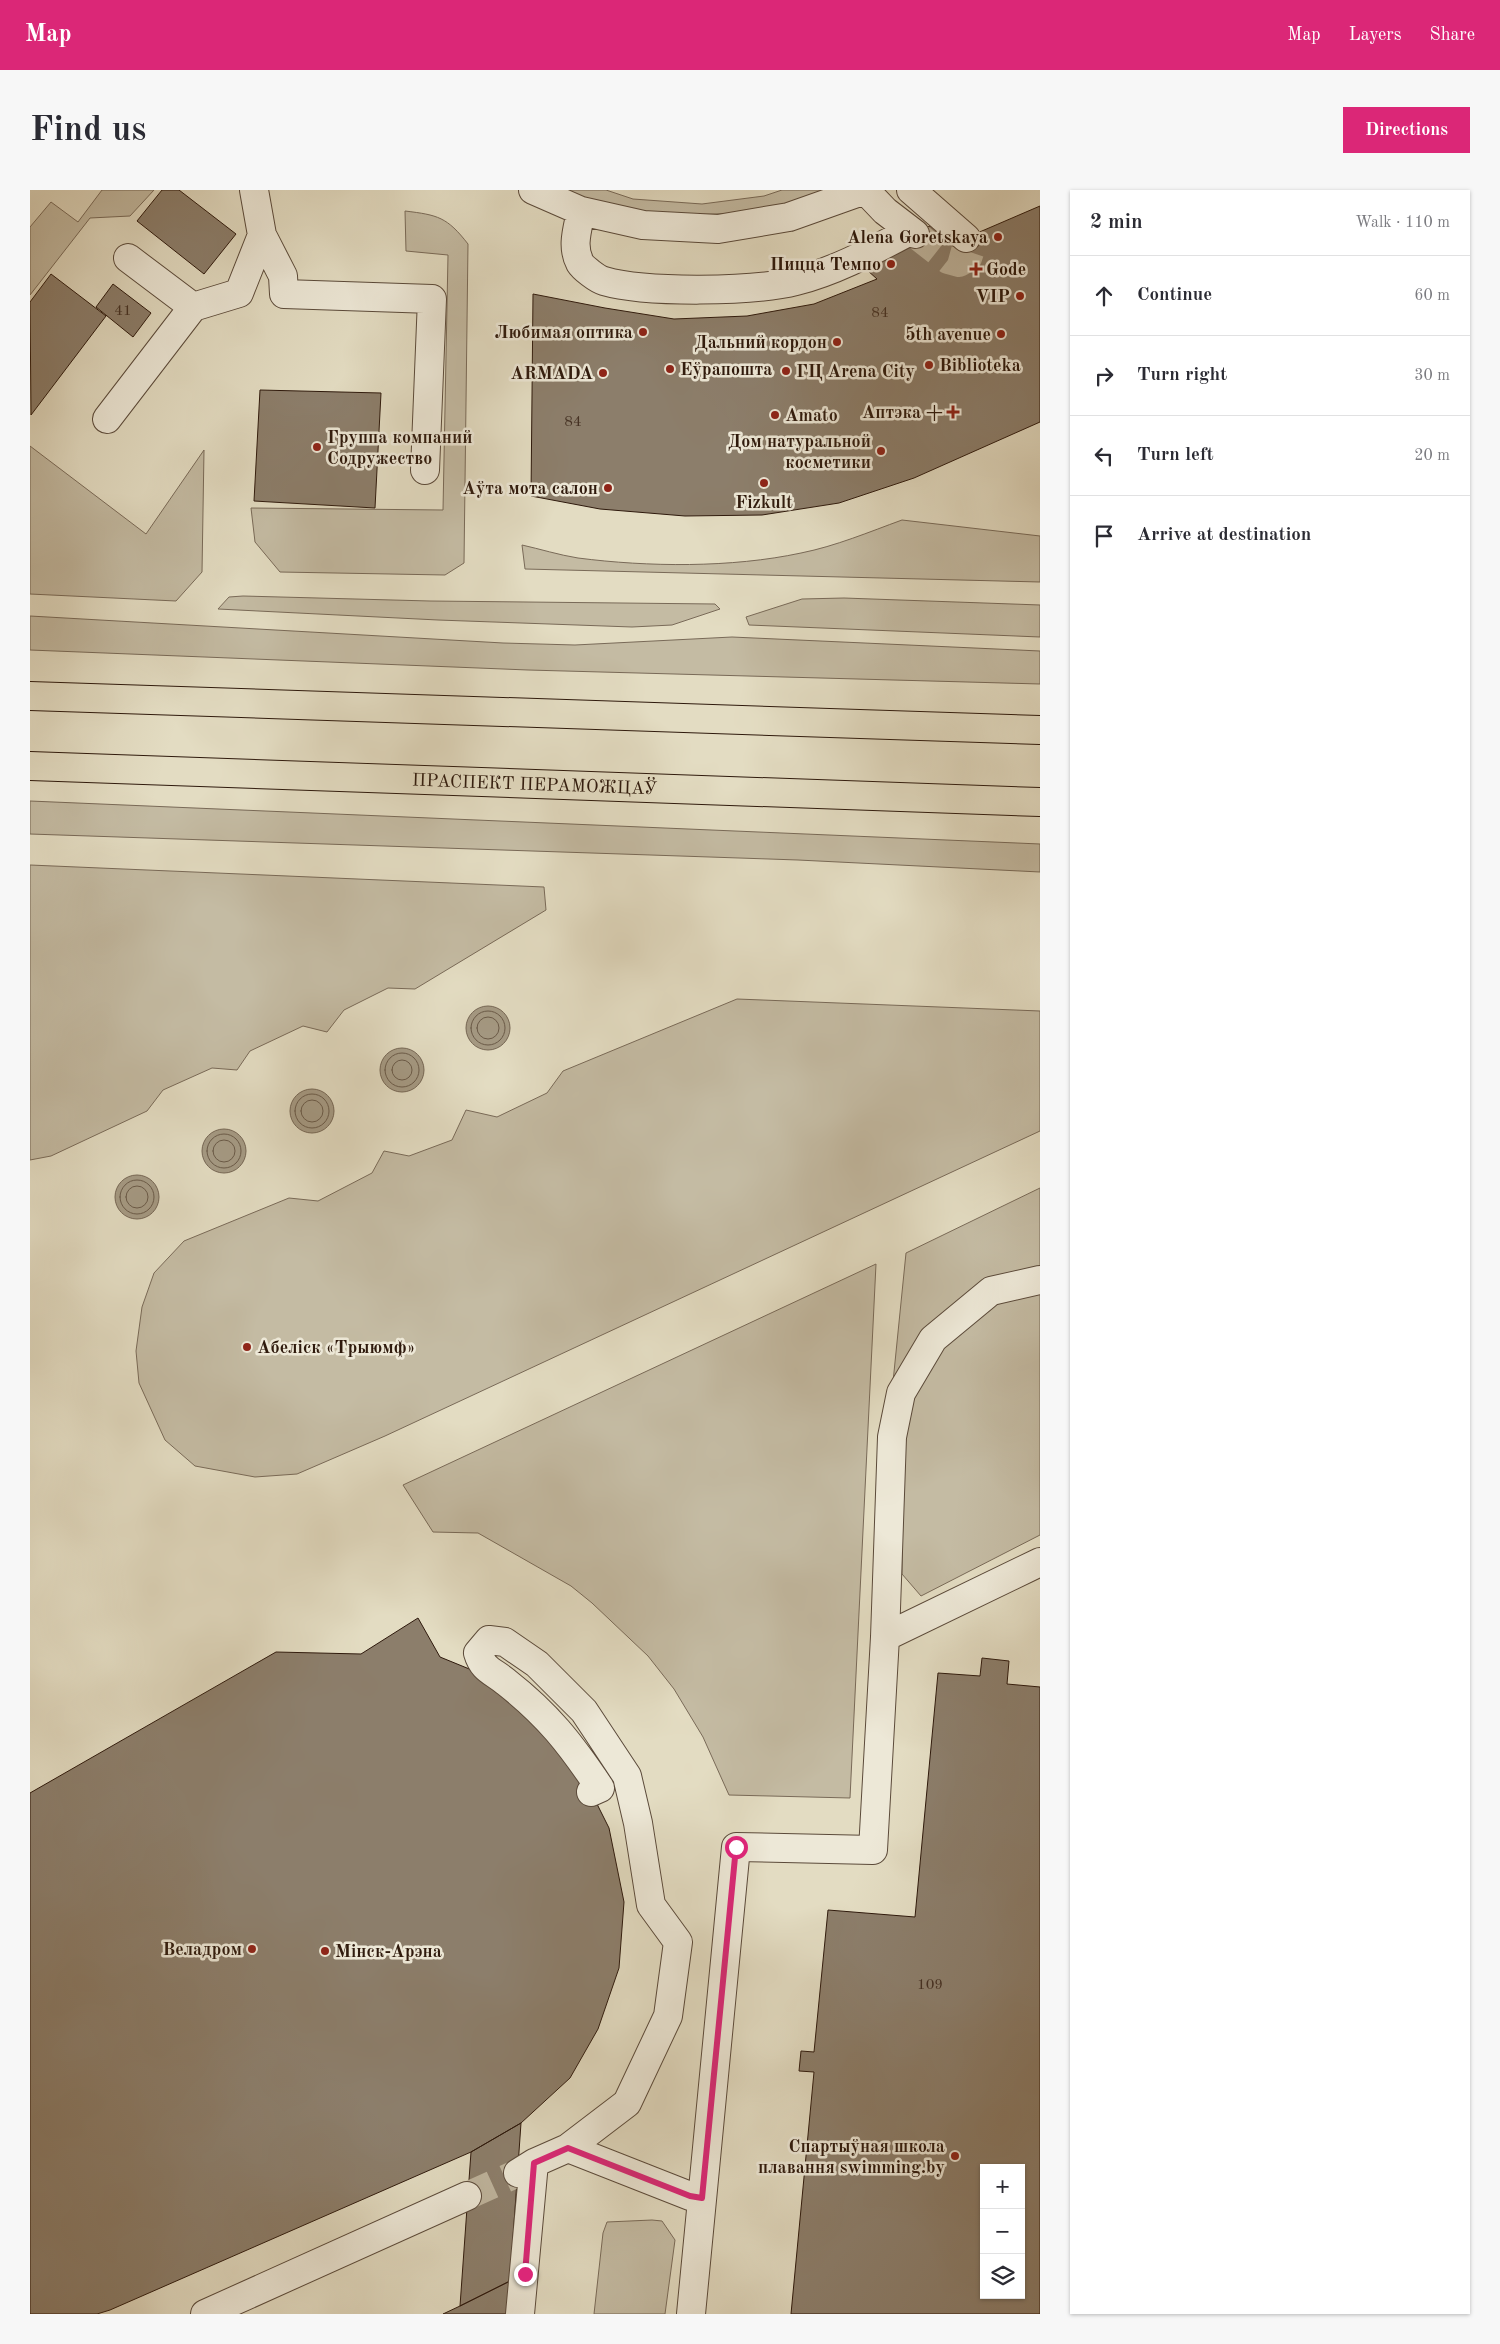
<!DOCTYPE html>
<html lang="en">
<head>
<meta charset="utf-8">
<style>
	:root { --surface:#fff; --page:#f7f7f7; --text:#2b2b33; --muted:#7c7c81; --line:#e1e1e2; --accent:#db2777 }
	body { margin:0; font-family:"Old Standard TT",serif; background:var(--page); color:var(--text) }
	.controls { position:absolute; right:15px; bottom:15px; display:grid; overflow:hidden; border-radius:0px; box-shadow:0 1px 4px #0004 }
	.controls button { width:45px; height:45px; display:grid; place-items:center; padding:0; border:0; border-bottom:1px solid var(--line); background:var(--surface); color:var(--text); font:25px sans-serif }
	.stop { position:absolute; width:15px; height:15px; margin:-11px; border:4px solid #db2777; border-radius:50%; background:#fff }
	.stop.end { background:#db2777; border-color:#fff; box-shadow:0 1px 5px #0008 }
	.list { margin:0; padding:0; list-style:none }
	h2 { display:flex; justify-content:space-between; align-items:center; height:65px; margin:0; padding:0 20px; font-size:21px }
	h2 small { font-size:16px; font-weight:400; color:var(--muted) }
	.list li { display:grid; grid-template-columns:32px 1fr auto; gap:15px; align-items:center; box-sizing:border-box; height:80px; padding:0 20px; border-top:1px solid var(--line) }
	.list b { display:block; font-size:19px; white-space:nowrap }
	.list em { font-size:16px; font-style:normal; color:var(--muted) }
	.icon { flex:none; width:28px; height:28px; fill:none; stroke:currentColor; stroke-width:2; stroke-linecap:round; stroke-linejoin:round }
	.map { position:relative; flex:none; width:1010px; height:2124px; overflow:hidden; border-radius:0px }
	header { display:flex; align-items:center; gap:30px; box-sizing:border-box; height:70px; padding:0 25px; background:var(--accent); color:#fff }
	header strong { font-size:24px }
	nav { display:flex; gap:28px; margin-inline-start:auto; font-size:18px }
	.intro { display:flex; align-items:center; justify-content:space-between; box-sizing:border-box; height:120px; padding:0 30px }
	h1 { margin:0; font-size:35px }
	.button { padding:12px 22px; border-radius:0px; background:var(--accent); color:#fff; font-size:18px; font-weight:700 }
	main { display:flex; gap:30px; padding:0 30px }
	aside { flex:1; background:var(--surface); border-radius:0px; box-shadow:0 1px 4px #0004 }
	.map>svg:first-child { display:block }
	.green { fill:#c4bba3; stroke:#796a58 }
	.water { fill:#a59a84; stroke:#756654 }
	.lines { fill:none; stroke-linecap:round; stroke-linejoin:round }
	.shore { stroke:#6a5a48; stroke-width:1 }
	.building { fill:#8c7e6b; stroke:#2e190c; fill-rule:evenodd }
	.minor-tunnel { stroke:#bfb59e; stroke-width:28; stroke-dasharray:28 14; stroke-linecap:butt }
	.minor-casing { stroke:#5b4a3a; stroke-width:30 }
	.major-casing { stroke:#2e190c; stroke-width:30 }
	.minor { stroke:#ede8d7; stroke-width:28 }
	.major { stroke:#e3dcc2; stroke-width:28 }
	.route { stroke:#db2777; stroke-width:6 }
	.poi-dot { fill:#8f2418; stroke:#ede8d7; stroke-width:2 }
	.labels { text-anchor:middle; stroke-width:5; stroke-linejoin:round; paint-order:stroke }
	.number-label { font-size:15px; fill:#463224 }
	.poi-label { font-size:18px; font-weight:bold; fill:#2e190c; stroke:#ede8d7; text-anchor:end }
	.street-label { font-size:18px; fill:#2e190c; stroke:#ede8d7 }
</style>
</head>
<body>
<header>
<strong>Map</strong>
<nav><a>Map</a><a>Layers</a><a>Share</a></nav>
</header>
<div class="intro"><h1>Find us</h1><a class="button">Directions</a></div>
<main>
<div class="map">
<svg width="1010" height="2124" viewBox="0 0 1010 2124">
	<rect width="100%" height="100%" fill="#e3dcc2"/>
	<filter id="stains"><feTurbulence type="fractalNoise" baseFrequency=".004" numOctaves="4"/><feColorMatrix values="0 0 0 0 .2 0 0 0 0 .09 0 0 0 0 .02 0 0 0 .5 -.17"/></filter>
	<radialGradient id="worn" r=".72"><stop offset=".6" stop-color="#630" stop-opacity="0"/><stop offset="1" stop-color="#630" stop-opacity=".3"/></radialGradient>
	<path class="green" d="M 72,0 L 124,0 L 100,26 L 60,28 L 0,105 L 0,37 L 21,12 L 48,32 Z
		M 532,0 L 576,0 L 603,9 L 672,14 L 734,6 L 752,0 L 801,0 L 779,9 L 718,23 L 621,26 L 583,21 Z
		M 375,21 C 408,25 417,27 438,54 L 434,373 L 415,385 L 250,382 L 225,352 L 221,318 L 413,320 L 418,65 L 376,61 Z
		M 0,256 L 116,344 L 174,260 L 172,382 L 146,411 L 0,404 Z
		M 872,330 L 1010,346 L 1010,392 L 495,379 L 492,355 C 510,359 529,365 548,368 C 618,377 701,378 771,363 C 806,356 839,342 872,330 Z
		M 213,406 L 400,411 L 685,414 L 690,419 L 642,435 L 602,437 L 408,430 L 188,419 L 199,407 Z
		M 814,408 L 1010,415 L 1010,447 L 719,435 L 716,427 L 772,409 Z
		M 0,426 L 473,453 L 545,455 L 702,447 L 1010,461 L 1010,494 L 498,480 L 0,460 Z
		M 0,611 L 1010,654 L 1010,682 L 768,670 L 0,644 Z
		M 0,675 L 514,697 L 516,720 L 385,799 L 358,798 L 314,820 L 297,842 L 273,836 L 220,861 L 207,880 L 182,878 L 133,900 L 117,921 L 21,966 L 0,970 Z
		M 707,809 L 1010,821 L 1010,941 L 355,1246 L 267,1284 L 225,1287 L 165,1276 L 135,1250 L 109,1193 L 106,1161 L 112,1117 L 124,1083 L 154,1051 L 259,1008 L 288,1011 L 342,983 L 354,961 L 379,966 L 422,950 L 436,920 L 467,927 L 517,903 L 533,881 Z
		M 1010,998 L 1010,1079 L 863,1192 L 876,1063 Z
		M 846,1074 L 820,1608 L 699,1605 L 673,1547 L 644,1499 L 618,1466 L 562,1413 L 541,1396 L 448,1343 L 403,1342 L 373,1295 Z
		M 1010,1102 L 1010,1345 L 891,1406 L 872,1384 L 873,1250 L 883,1205 L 914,1157 L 968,1112 Z
		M 622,2030 L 632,2031 L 645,2050 L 635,2124 L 564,2124 L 573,2043 L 577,2032 Z"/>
	<path class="water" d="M436 838a22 22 0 1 1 44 0a22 22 0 1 1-44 0Z
		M350 880a22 22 0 1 1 44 0a22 22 0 1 1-44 0Z
		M260 921a22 22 0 1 1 44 0a22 22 0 1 1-44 0Z
		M172 961a22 22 0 1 1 44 0a22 22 0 1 1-44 0Z
		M85 1007a22 22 0 1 1 44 0a22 22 0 1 1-44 0Z"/>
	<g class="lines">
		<path class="shore" d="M441 838a17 17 0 1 1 34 0a17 17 0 1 1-34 0Z
			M447 838a11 11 0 1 1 22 0a11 11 0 1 1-22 0Z
			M355 880a17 17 0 1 1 34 0a17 17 0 1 1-34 0Z
			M362 880a10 10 0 1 1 20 0a10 10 0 1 1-20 0Z
			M265 921a17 17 0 1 1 34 0a17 17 0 1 1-34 0Z
			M271 921a11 11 0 1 1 22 0a11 11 0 1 1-22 0Z
			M177 961a17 17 0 1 1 34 0a17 17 0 1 1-34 0Z
			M183 961a11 11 0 1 1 22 0a11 11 0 1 1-22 0Z
			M90 1007a17 17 0 1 1 34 0a17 17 0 1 1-34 0Z
			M96 1007a11 11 0 1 1 22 0a11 11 0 1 1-22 0Z"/>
	</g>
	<path class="building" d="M 132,0 L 149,0 L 206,44 L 174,84 L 107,31 Z
		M 1010,16 L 1010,232 L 884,288 L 809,313 L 732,325 L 655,326 L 570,319 L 501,306 L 503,104 L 575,118 L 644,129 L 717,126 L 784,114 L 847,89 L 827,71 L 908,32 L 931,50 Z
		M 21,84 L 76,126 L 1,225 L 0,112 Z
		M 83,94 L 121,123 L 103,147 L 66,117 Z
		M 230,200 L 351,203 L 345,318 L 224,311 Z
		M 388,1428 L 410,1467 L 454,1485 L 513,1534 L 565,1610 L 579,1638 L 594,1712 L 589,1778 L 568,1839 L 540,1888 L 491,1933 L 441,1962 L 80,2120 L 67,2124 L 0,2124 L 0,1603 L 246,1462 L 331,1464 Z
		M 952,1468 L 979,1471 L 977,1494 L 1010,1497 L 1010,2124 L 761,2124 L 784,1882 L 769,1881 L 771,1861 L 784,1862 L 798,1720 L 885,1727 L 908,1483 L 950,1486 ZM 954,1978 L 991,1978 L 991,2105 L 954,2105 Z
		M 491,1933 L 480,2091 L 430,2116 L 441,1962 Z
		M 480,2091 L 477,2124 L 413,2124 L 430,2116 Z"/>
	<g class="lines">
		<path class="minor-tunnel" d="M 885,44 L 918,70 L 929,73 L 938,68 L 941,59 L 936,48
			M 437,2006 L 488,1983"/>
		<g class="minor-casing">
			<path id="minor" d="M 224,0 L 232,45
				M 503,0 L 551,21 L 613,35 L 688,39 L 759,27 L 835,0
				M 835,0 L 855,21 L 885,44
				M 881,0 L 936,48
				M 551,21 C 548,38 541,56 550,73 C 553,78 567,89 574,91 C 615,103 724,102 766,91 C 806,81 844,60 880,41
				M 98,68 L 163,117
				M 77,229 L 163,117 L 209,103 L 232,45 L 253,86 L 254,104 L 402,109 L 395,280
				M 855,1447 L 1010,1372
				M 538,1958 L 597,1913 L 638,1826 L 648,1752 L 621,1715 L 608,1633 L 597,1586 L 554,1521 L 507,1474 L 475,1452 L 459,1450 L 448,1463 C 453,1480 463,1481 476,1492 C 518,1525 540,1553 570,1598 L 561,1602
				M 488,1983 L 504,1973 L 538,1958 L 660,2006 L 672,2008
				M 175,2124 L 437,2006
				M 490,2124 L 504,1973
				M 661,2124 L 706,1657 L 843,1660 L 855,1447 L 862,1247 L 871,1203 L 903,1149 L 961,1101 L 1010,1090"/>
		</g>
		<g class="major-casing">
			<g id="major">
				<path d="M 0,506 L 1010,540"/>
				<path id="s1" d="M 0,576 L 1010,612"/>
			</g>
		</g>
		<use href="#minor" class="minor"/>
		<use href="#major" class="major"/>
	</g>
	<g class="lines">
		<path class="route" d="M 495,2084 L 504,1973 L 538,1958 L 660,2006 L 672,2008 L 706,1657"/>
	</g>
	<g class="poi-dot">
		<circle cx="968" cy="47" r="5"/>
		<circle cx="861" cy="74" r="5"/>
		<path d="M943.5 71.5h5v5h5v5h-5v5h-5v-5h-5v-5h5z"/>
		<circle cx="990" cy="106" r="5"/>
		<circle cx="613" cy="142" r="5"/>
		<circle cx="971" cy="144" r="5"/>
		<circle cx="807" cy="152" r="5"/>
		<circle cx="899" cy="175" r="5"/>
		<circle cx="640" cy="179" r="5"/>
		<circle cx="756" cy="181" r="5"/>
		<circle cx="573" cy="183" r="5"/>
		<path d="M920.5 214.5h5v5h5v5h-5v5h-5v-5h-5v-5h5z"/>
		<circle cx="745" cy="225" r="5"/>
		<circle cx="287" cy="257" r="5"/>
		<circle cx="851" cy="261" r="5"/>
		<circle cx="734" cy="293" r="5"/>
		<circle cx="578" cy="298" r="5"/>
		<circle cx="217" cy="1157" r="5"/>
		<circle cx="222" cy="1759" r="5"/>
		<circle cx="295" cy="1761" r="5"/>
		<circle cx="925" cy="1966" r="5"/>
	</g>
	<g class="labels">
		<g class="number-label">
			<text x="93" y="125">41</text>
			<text x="850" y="127">84</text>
			<text x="543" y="236">84</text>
			<text x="900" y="1799">109</text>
		</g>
		<g class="poi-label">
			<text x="958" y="53">Alena Goretskaya</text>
			<text x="851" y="80">Пицца Темпо</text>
			<text x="956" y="85" text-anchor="start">Gode</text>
			<text x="980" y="112">VIP</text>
			<text x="603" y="148">Любимая оптика</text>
			<text x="961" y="150">5th avenue</text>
			<text x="797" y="158">Дальний кордон</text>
			<text x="909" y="181" text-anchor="start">Biblioteka</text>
			<text x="650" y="185" text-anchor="start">Еўрапошта</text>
			<text x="766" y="187" text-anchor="start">ГЦ Arena City</text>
			<text x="563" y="189">ARMADA</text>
			<text x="913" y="228">Аптэка +</text>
			<text x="755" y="231" text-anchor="start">Amato</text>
			<text x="297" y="253" text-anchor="start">Группа компаний<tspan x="297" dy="21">Содружество</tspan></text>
			<text x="841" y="257">Дом натуральной<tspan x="841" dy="21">косметики</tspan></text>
			<text x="568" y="304">Аўта мота салон</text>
			<text x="734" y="318" text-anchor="middle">Fizkult</text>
			<text x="227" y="1163" text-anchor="start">Абеліск «Трыюмф»</text>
			<text x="212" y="1765">Веладром</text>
			<text x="305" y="1767" text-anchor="start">Мінск-Арэна</text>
			<text x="915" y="1962">Спартыўная школа<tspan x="915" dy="21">плавання swimming.by</tspan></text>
		</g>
		<g class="street-label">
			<text dy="6" stroke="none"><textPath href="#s1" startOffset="505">ПРАСПЕКТ ПЕРАМОЖЦАЎ</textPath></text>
		</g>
	</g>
	<rect width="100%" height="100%" filter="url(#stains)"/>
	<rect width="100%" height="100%" fill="url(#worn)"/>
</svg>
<div class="controls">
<button>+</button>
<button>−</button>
<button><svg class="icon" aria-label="layers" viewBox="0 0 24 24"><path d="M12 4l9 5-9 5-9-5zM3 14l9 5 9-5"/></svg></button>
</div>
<div class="stop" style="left:706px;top:1657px"></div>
<div class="stop end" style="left:495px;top:2084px"></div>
</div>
<aside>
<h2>2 min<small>Walk · 110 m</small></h2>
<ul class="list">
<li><svg class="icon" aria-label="ahead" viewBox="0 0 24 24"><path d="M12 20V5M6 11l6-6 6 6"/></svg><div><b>Continue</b></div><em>60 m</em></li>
<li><svg class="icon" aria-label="right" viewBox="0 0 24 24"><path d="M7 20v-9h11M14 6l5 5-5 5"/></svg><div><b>Turn right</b></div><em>30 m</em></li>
<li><svg class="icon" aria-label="left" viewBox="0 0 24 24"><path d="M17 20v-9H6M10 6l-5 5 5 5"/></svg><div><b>Turn left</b></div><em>20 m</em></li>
<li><svg class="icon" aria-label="arrive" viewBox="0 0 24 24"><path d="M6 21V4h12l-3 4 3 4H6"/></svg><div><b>Arrive at destination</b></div></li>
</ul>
</aside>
</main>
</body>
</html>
